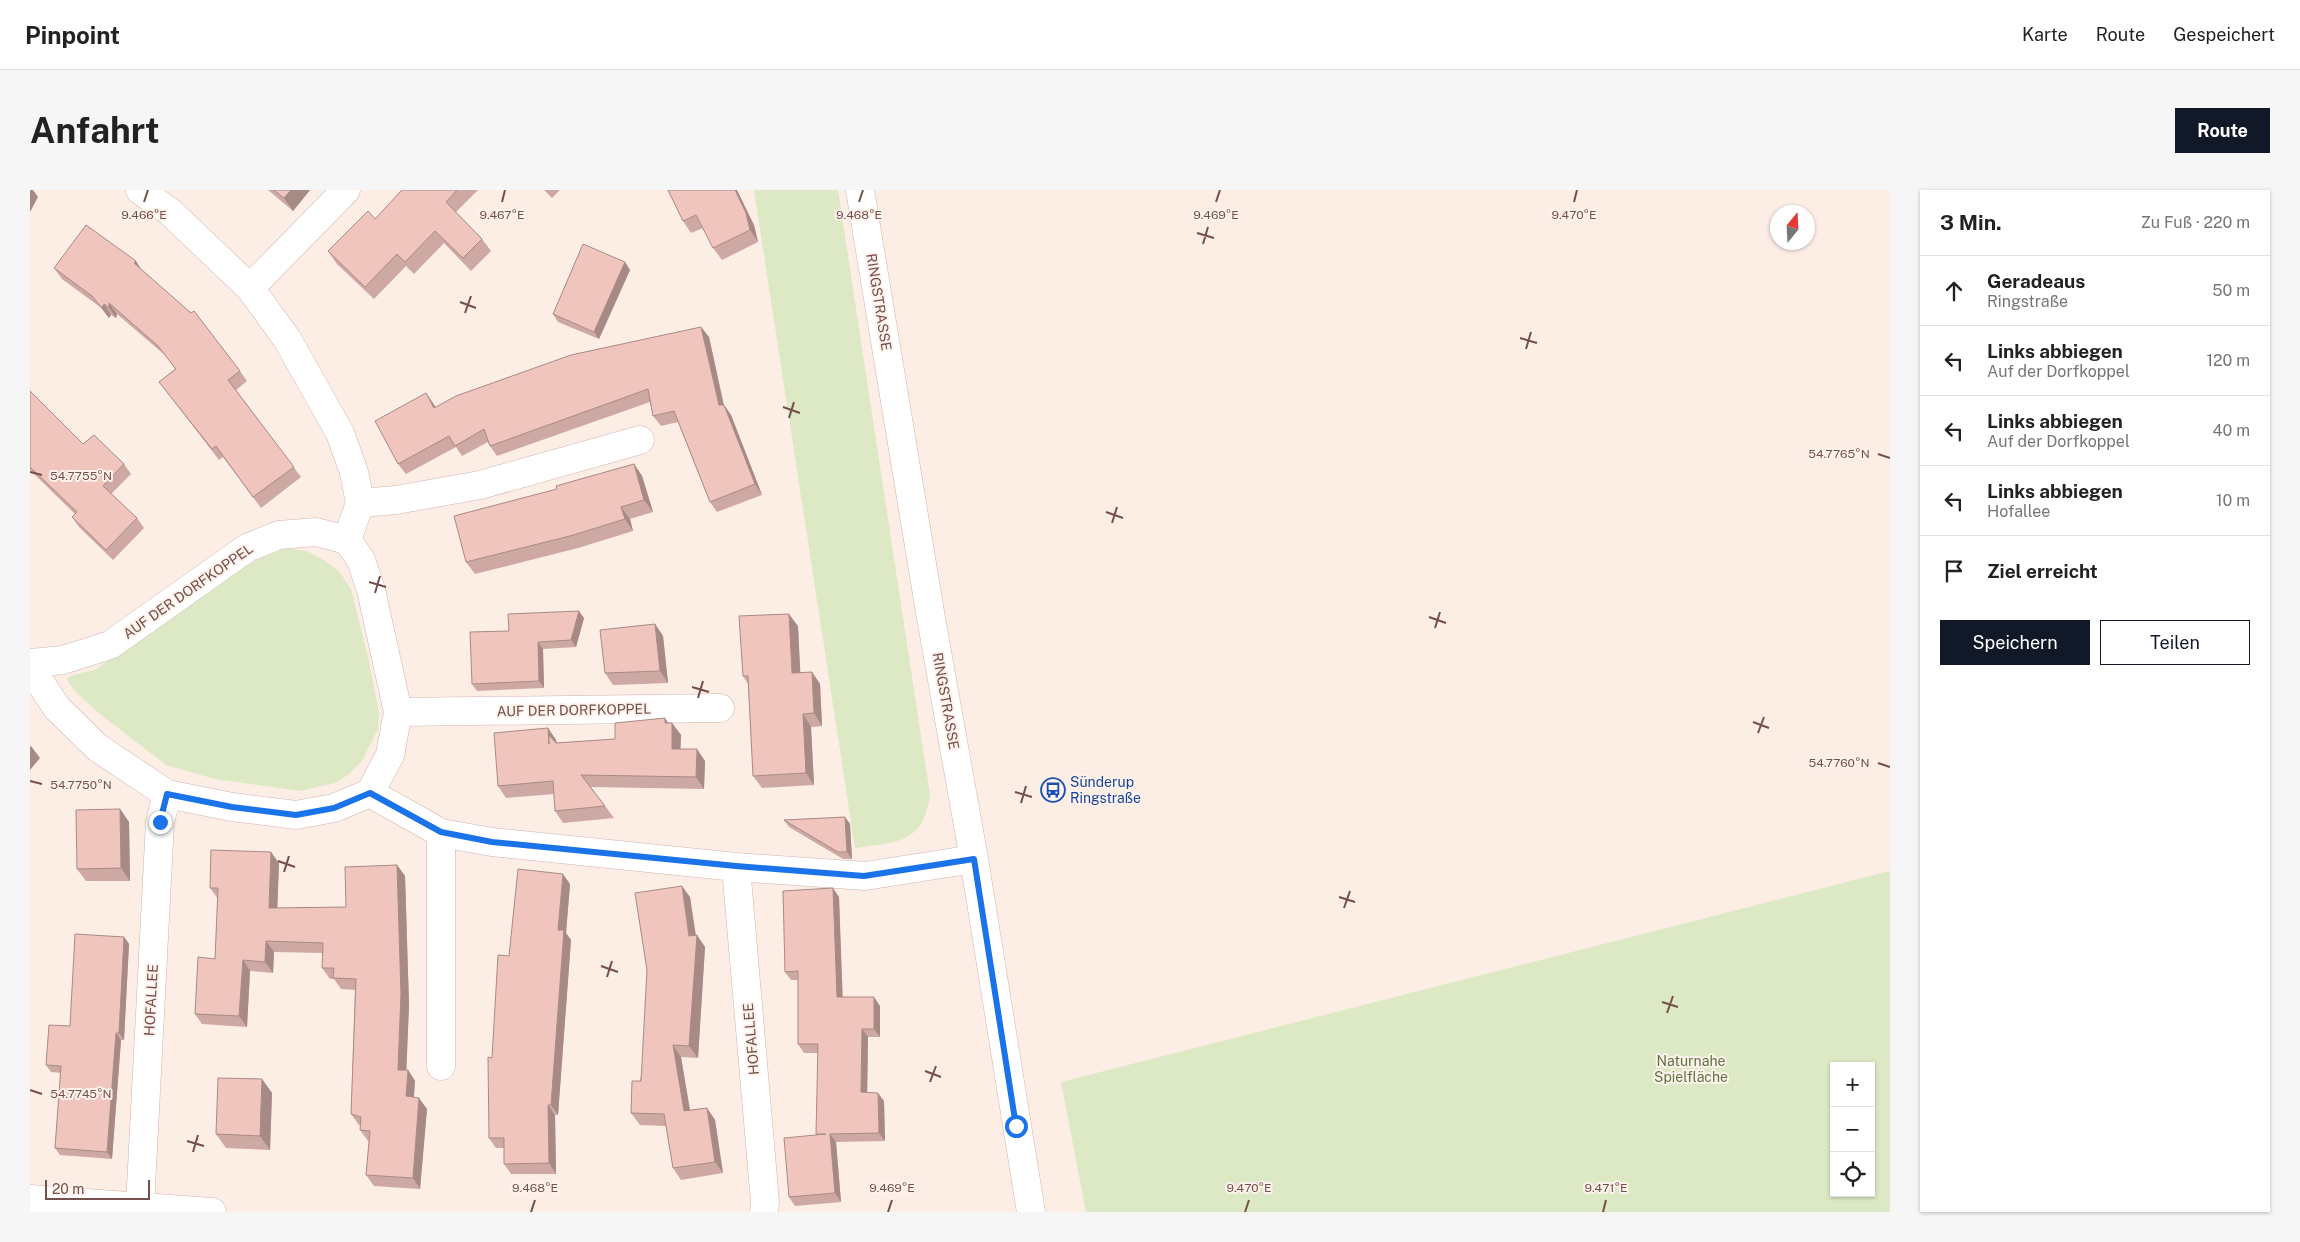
<!DOCTYPE html>
<html lang="de">
<head>
<meta charset="utf-8">
<style>
	:root { --surface:#fff; --page:#f6f6f6; --text:#222; --muted:#767676; --line:#e0e0e0; --accent:#111827 }
	body { margin:0; font-family:"Public Sans",sans-serif; background:var(--page); color:var(--text) }
	.controls { position:absolute; right:15px; bottom:15px; display:grid; overflow:hidden; border-radius:0px; box-shadow:0 1px 4px #0004 }
	.controls button { width:45px; height:45px; display:grid; place-items:center; padding:0; border:0; border-bottom:1px solid var(--line); background:var(--surface); color:var(--text); font:25px sans-serif }
	.compass { position:absolute; left:1740px; top:15px; width:45px; height:45px; border-radius:50%; background:var(--surface); box-shadow:0 1px 4px #0004; rotate:18deg }
	.scale { position:absolute; left:15px; bottom:12px; width:105px; box-sizing:border-box; padding-left:5px; border:2px solid #744f4b; border-top:0; font-size:14px; line-height:18px; white-space:nowrap; color:#744f4b; -webkit-text-stroke:4px #fef2ec; paint-order:stroke }
	.stop { position:absolute; width:15px; height:15px; margin:-11px; border:4px solid #1a73e8; border-radius:50%; background:#fff }
	.stop.end { background:#1a73e8; border-color:#fff; box-shadow:0 1px 5px #0008 }
	.list { margin:0; padding:0; list-style:none }
	h2 { display:flex; justify-content:space-between; align-items:center; height:65px; margin:0; padding:0 20px; font-size:21px }
	h2 small { font-size:16px; font-weight:400; color:var(--muted) }
	.list li { display:grid; grid-template-columns:32px 1fr auto; gap:15px; align-items:center; box-sizing:border-box; height:70px; padding:0 20px; border-top:1px solid var(--line) }
	.list b { display:block; font-size:19px; white-space:nowrap }
	.list p { margin:0; font-size:16px; white-space:nowrap; color:var(--muted) }
	.list em { font-size:16px; font-style:normal; color:var(--muted) }
	.actions { display:flex; gap:10px; padding:15px 20px }
	.actions a { flex:1; padding:11px 0; border:1px solid var(--accent); border-radius:0px; text-align:center; font-size:18px; color:var(--accent) }
	.actions .main { background:var(--accent); color:#fff }
	.icon { flex:none; width:28px; height:28px; fill:none; stroke:currentColor; stroke-width:2; stroke-linecap:round; stroke-linejoin:round }
	.map { position:relative; flex:none; width:1860px; height:1022px; overflow:hidden; border-radius:0px }
	header { display:flex; align-items:center; gap:30px; box-sizing:border-box; height:70px; padding:0 25px; background:var(--surface); border-bottom:1px solid var(--line) }
	header strong { font-size:24px }
	nav { display:flex; gap:28px; margin-inline-start:auto; font-size:18px }
	.intro { display:flex; align-items:center; justify-content:space-between; box-sizing:border-box; height:120px; padding:0 30px }
	h1 { margin:0; font-size:35px }
	.button { padding:12px 22px; border-radius:0px; background:var(--accent); color:#fff; font-size:18px; font-weight:700 }
	main { display:flex; gap:30px; padding:0 30px }
	aside { flex:1; background:var(--surface); border-radius:0px; box-shadow:0 1px 4px #0004 }
	.map>svg:first-child { display:block }
	.green { fill:#dde9c4; fill-rule:evenodd }
	.lines { fill:none; stroke-linecap:round; stroke-linejoin:round }
	.minor-casing { stroke:#cfb5af; stroke-width:29 }
	.minor { stroke:#fff; stroke-width:28 }
	.wall { fill:#cea9a3 }
	.shaded-wall { fill:#a88a85 }
	.building { fill:#f0c5be; stroke:#a88a85 }
	.route { stroke:#1a73e8; stroke-width:6 }
	.ticks { fill:none; stroke:#744f4b; stroke-width:2 }
	.labels { text-anchor:middle; stroke-width:4; stroke-linejoin:round; paint-order:stroke }
	.street-label { font-size:14px; fill:#744f4b; stroke:#fef2ec }
	.transit-label { font-size:14px; fill:#164399; stroke:#fef2ec; text-anchor:start }
	.park-label { font-size:14px; fill:#5d7441; stroke:#fef2ec }
	.ticks-label { font-size:12px; text-anchor:middle; fill:#744f4b; stroke:#fef2ec; stroke-width:4; stroke-linejoin:round; paint-order:stroke }
</style>
</head>
<body>
<header>
<strong>Pinpoint</strong>
<nav><a>Karte</a><a>Route</a><a>Gespeichert</a></nav>
</header>
<div class="intro"><h1>Anfahrt</h1><a class="button">Route</a></div>
<main>
<div class="map">
<svg width="1860" height="1022" viewBox="0 0 1860 1022">
	<rect width="100%" height="100%" fill="#fcede5"/>
	<path class="green" d="M 724,0 L 808,0 L 900,605 C 893,654 867,652 825,658 Z
		M 258,358 L 276,361 L 291,368 L 309,381 L 321,399 L 339,471 L 349,523 L 348,539 L 332,571 L 319,584 L 308,592 L 270,601 L 185,589 L 136,575 L 66,521 L 44,500 L 37,490 L 40,486 L 65,480 L 175,400 L 231,368 Z
		M 1860,681 L 1860,1022 L 1056,1022 L 1031,892 ZM 1804,876 L 1841,876 L 1841,1003 L 1804,1003 Z"/>
	<g class="lines">
		<g class="minor-casing">
			<path id="minor" d="M 110,0 L 139,21 L 220,98 L 257,149 L 310,243 L 324,282 L 330,313 L 317,350
				M 830,0 L 901,428 L 944,669 L 1001,1022
				M 220,98 L 316,0
				M 330,313 L 366,310 L 450,295 L 610,250
				M 0,473 L 33,470 L 80,455 L 217,358 L 249,345 L 286,342 L 317,350 L 331,370 L 341,400 L 368,522 L 360,565 L 340,603 L 304,618 L 266,625 L 202,617 L 137,604 L 68,558 L 27,518 L 0,477
				M 368,522 L 690,518
				M 340,603 L 411,643 L 462,652 L 706,677 L 835,686 L 944,669
				M 411,643 L 411,876
				M 706,677 L 735,1012 L 734,1022
				M 0,1009 L 182,1022
				M 110,1016 L 130,632 L 137,604"/>
		</g>
		<use href="#minor" class="minor"/>
	</g>
	<path class="wall" d="M 238,0 L 280,0 L 263,21 Z
		M 372,0 L 448,0 L 426,22 L 452,49 L 461,61 L 441,81 L 414,53 L 384,84 L 376,76 L 344,109 L 307,74 L 298,61 L 345,29 Z
		M 514,0 L 530,0 L 522,8 Z
		M 638,0 L 724,35 L 728,52 L 692,70 L 683,58 L 673,38 L 661,43 L 653,31 Z
		M 595,72 L 600,80 L 569,149 L 528,132 L 523,124 Z
		M 24,78 L 112,80 L 210,181 L 217,191 L 206,200 L 271,287 L 231,318 L 193,267 L 189,270 L 129,192 L 145,179 L 136,166 L 87,124 L 86,128 L 81,125 L 79,128 L 70,117 L 32,89 Z
		M 671,137 L 679,147 L 694,215 L 701,225 L 732,305 L 687,322 L 680,312 L 648,232 L 631,236 L 623,226 L 620,212 L 467,266 L 460,256 L 458,252 L 432,266 L 426,257 L 376,284 L 368,274 L 403,213 L 405,217 Z
		M 0,201 L 53,254 L 94,274 L 101,284 L 81,304 L 107,328 L 114,338 L 83,370 L 49,337 L 42,327 L 45,324 L 0,280 Z
		M 604,274 L 612,286 L 623,322 L 600,329 L 603,341 L 548,358 L 445,384 L 436,372 L 527,299 Z
		M 554,428 L 546,457 L 513,459 L 514,498 L 447,501 L 442,494 L 479,441 Z
		M 625,434 L 633,446 L 638,493 L 583,495 L 575,483 Z
		M 768,436 L 770,483 L 782,482 L 790,494 L 792,536 L 781,537 L 784,595 L 732,598 L 723,586 L 718,494 L 713,486 Z
		M 635,528 L 638,533 L 642,533 L 651,545 L 650,559 L 675,571 L 674,599 L 561,597 L 584,628 L 533,633 L 525,621 L 524,604 L 476,608 L 468,596 L 518,538 L 526,550 L 527,553 L 585,549 Z
		M 90,619 L 99,632 L 100,691 L 56,691 L 47,679 Z
		M 815,627 L 820,634 L 822,669 L 813,669 L 759,637 L 754,630 Z
		M 249,673 L 247,718 L 316,717 L 367,675 L 375,686 L 379,815 L 376,880 L 378,880 L 385,891 L 384,907 L 397,919 L 390,999 L 344,996 L 336,985 L 339,951 L 338,951 L 330,940 L 331,935 L 329,935 L 321,924 L 325,800 L 311,799 L 304,789 L 300,789 L 292,778 L 293,763 L 244,762 L 243,783 L 220,781 L 217,837 L 172,834 L 165,824 L 185,769 L 188,709 L 180,698 Z
		M 540,694 L 536,743 L 541,750 L 528,925 L 525,925 L 526,984 L 481,984 L 474,974 L 474,958 L 466,958 L 459,948 L 462,868 L 479,766 Z
		M 660,707 L 666,745 L 675,757 L 668,868 L 651,867 L 660,920 L 677,918 L 685,930 L 693,983 L 651,990 L 643,978 L 636,936 L 610,935 L 601,923 Z
		M 809,707 L 812,807 L 850,816 L 850,847 L 838,847 L 837,903 L 854,911 L 855,951 L 806,952 L 811,1012 L 765,1016 L 759,1007 L 787,945 L 788,863 L 774,863 L 768,854 L 768,790 L 761,790 L 755,782 Z
		M 94,747 L 99,754 L 94,850 L 91,850 L 82,969 L 30,965 L 25,958 L 31,883 L 21,882 L 16,875 Z
		M 232,889 L 242,903 L 240,960 L 196,958 L 186,944 Z"/>
	<path class="shaded-wall" d="M 0,0 L 3,0 L 8,7 L 0,22 Z
		M 261,0 L 280,0 L 263,21 L 254,8 Z
		M 705,0 L 707,0 L 724,35 L 728,52 L 720,40 Z
		M 106,71 L 113,82 L 104,73 Z
		M 595,72 L 600,80 L 569,149 L 564,142 Z
		M 79,113 L 87,124 L 86,128 L 79,118 Z
		M 74,114 L 81,125 L 79,128 L 72,118 Z
		M 671,137 L 679,147 L 696,226 L 689,215 Z
		M 396,203 L 403,213 L 412,229 L 404,218 Z
		M 694,215 L 701,225 L 732,305 L 725,294 Z
		M 604,274 L 612,286 L 623,322 L 614,310 Z
		M 591,317 L 600,329 L 603,341 L 595,329 Z
		M 549,421 L 554,428 L 546,457 L 541,450 Z
		M 759,424 L 768,436 L 771,496 L 762,483 Z
		M 625,434 L 633,446 L 638,493 L 630,481 Z
		M 508,452 L 513,459 L 514,498 L 509,491 Z
		M 782,482 L 790,494 L 792,536 L 784,523 Z
		M 773,524 L 781,537 L 784,595 L 776,583 Z
		M 635,528 L 642,539 L 642,533 L 651,545 L 650,571 L 642,559 Z
		M 518,538 L 526,550 L 528,565 L 519,554 Z
		M 1,556 L 10,568 L 0,580 L 0,557 Z
		M 667,559 L 675,571 L 674,599 L 666,587 Z
		M 90,619 L 99,632 L 100,691 L 91,678 Z
		M 815,627 L 820,634 L 822,669 L 817,662 Z
		M 241,662 L 249,673 L 247,728 L 239,718 Z
		M 367,675 L 375,686 L 379,815 L 376,891 L 368,880 Z
		M 533,684 L 540,694 L 536,743 L 541,750 L 528,925 L 521,915 L 528,740 Z
		M 652,696 L 660,707 L 666,749 L 667,745 L 675,757 L 668,868 L 659,856 L 659,746 Z
		M 803,698 L 809,707 L 813,815 L 807,807 Z
		M 94,747 L 99,754 L 94,850 L 89,843 Z
		M 236,751 L 244,762 L 243,783 L 235,772 Z
		M 213,770 L 220,781 L 217,837 L 209,826 Z
		M 844,807 L 850,816 L 850,847 L 844,839 Z
		M 832,839 L 838,847 L 837,911 L 831,902 Z
		M 86,843 L 91,850 L 82,969 L 77,962 Z
		M 643,855 L 651,867 L 662,933 L 654,921 Z
		M 378,880 L 385,891 L 383,917 L 376,906 Z
		M 232,889 L 242,903 L 240,960 L 230,946 Z
		M 848,903 L 854,911 L 855,951 L 849,943 Z
		M 389,908 L 397,919 L 390,999 L 383,988 Z
		M 518,915 L 525,925 L 526,984 L 519,973 Z
		M 677,918 L 685,930 L 693,983 L 685,972 Z
		M 800,944 L 806,952 L 811,1012 L 805,1003 Z"/>
	<path class="building" d="M 244,0 L 261,0 L 254,8 Z
		M 372,0 L 427,0 L 416,12 L 452,49 L 433,68 L 405,41 L 375,72 L 367,64 L 335,97 L 298,61 L 338,21 L 345,29 Z
		M 638,0 L 705,0 L 716,23 L 720,40 L 683,58 L 666,25 L 653,31 Z
		M 56,35 L 106,71 L 104,73 L 161,123 L 164,121 L 210,181 L 198,190 L 264,277 L 223,307 L 186,256 L 182,259 L 129,192 L 146,179 L 128,156 L 79,113 L 79,118 L 74,114 L 72,118 L 62,106 L 24,78 Z
		M 553,54 L 595,72 L 564,142 L 523,124 Z
		M 671,137 L 689,215 L 694,215 L 725,294 L 680,312 L 644,221 L 623,226 L 618,199 L 460,256 L 454,239 L 425,256 L 419,246 L 368,274 L 345,231 L 396,203 L 404,218 L 426,206 L 541,165 Z
		M 0,201 L 53,254 L 64,245 L 94,274 L 73,296 L 107,328 L 76,360 L 42,327 L 47,322 L 0,277 Z
		M 604,274 L 614,310 L 591,317 L 595,329 L 540,346 L 436,372 L 424,326 L 527,299 L 526,296 Z
		M 549,421 L 541,450 L 508,452 L 509,491 L 442,494 L 440,442 L 479,441 L 478,424 Z
		M 759,424 L 762,483 L 782,482 L 784,523 L 773,524 L 776,583 L 723,586 L 718,486 L 713,486 L 709,426 Z
		M 625,434 L 630,481 L 575,483 L 570,440 Z
		M 635,528 L 635,533 L 642,533 L 642,559 L 667,559 L 666,587 L 551,585 L 575,616 L 525,621 L 523,591 L 468,596 L 464,543 L 518,538 L 519,554 L 519,545 L 526,553 L 585,549 L 585,533 Z
		M 90,619 L 91,678 L 47,679 L 46,620 Z
		M 815,627 L 817,662 L 808,662 L 754,630 Z
		M 181,660 L 241,662 L 239,718 L 316,717 L 315,677 L 367,675 L 371,804 L 368,880 L 378,880 L 376,906 L 389,908 L 383,988 L 336,985 L 340,941 L 330,940 L 331,927 L 321,924 L 326,789 L 303,788 L 304,778 L 292,778 L 293,753 L 236,751 L 235,772 L 213,770 L 209,826 L 165,824 L 168,767 L 185,769 L 188,698 L 180,698 Z
		M 488,679 L 533,684 L 528,740 L 534,740 L 521,915 L 518,915 L 519,973 L 474,974 L 474,948 L 459,948 L 458,867 L 462,868 L 468,765 L 479,766 Z
		M 652,696 L 659,746 L 667,745 L 659,856 L 643,855 L 654,921 L 677,918 L 685,972 L 643,978 L 634,924 L 601,923 L 602,891 L 611,891 L 617,780 L 605,703 Z
		M 803,698 L 807,807 L 844,807 L 844,839 L 832,839 L 831,902 L 848,903 L 849,943 L 800,944 L 805,1003 L 759,1007 L 754,948 L 796,944 L 786,944 L 788,854 L 768,854 L 768,781 L 755,782 L 753,701 Z
		M 45,744 L 94,747 L 89,843 L 86,843 L 77,962 L 25,958 L 31,876 L 16,875 L 19,835 L 40,836 Z
		M 188,888 L 232,889 L 230,946 L 186,944 Z"/>
	<g class="lines">
		<path class="route" d="M 130,632 L 137,604 L 202,617 L 266,625 L 304,618 L 340,603 L 411,642 L 462,652 L 706,676 L 834,686 L 944,669 L 986,936"/>
	</g>
	<path class="ticks" d="M 114,12 L 118,0M 472,12 L 475,0M 829,12 L 833,0M 1186,12 L 1190,0M 1544,12 L 1547,0M 1167,43 L 1184,48M 1173,54 L 1178,37M 430,112 L 446,118M 435,123 L 441,106M 1490,148 L 1507,153M 1496,159 L 1501,142M 753,217 L 770,223M 759,228 L 764,212M 1848,264 L 1860,268M 0,282 L 12,285M 1076,322 L 1093,328M 1082,333 L 1087,317M 339,392 L 356,397M 345,403 L 350,386M 1399,427 L 1416,433M 1405,438 L 1410,422M 662,497 L 679,502M 668,508 L 673,491M 1723,532 L 1739,538M 1728,543 L 1734,527M 1848,573 L 1860,577M 0,591 L 12,594M 985,602 L 1002,607M 991,613 L 996,596M 248,671 L 265,677M 254,682 L 259,666M 1309,707 L 1325,712M 1314,718 L 1320,701M 571,776 L 588,782M 577,787 L 582,771M 1632,812 L 1648,817M 1637,823 L 1643,806M 895,881 L 911,887M 900,892 L 906,876M 0,900 L 12,904M 157,951 L 174,956M 163,962 L 168,945M 501,1022 L 505,1010M 858,1022 L 862,1010M 1215,1022 L 1219,1010M 1573,1022 L 1576,1010"/>
	<defs>
		<g id="bus-ring" transform="scale(1.25)"><circle r="9.5" fill="#fef2ec" stroke="#1a4fb4" stroke-width="1.5"/><path d="M-5-6H5V4H4V6H2V4H-2V6H-4V4H-5ZM-3.5-4V0h7V-4ZM-3.5 1.2v1.5H-2V1.2ZM2 1.2v1.5H3.5V1.2Z" fill="#1a4fb4"/></g>
	</defs>
	<g fill-rule="evenodd">
		<use href="#bus-ring" x="1023" y="600"/>
	</g>
	<g class="labels">
		<g class="street-label">
			<text transform="translate(849 112) rotate(81)" y="5">RINGSTRASSE</text>
			<text transform="translate(158 401) rotate(-35)" y="5">AUF DER DORFKOPPEL</text>
			<text transform="translate(916 511) rotate(80)" y="5">RINGSTRASSE</text>
			<text transform="translate(544 520) rotate(-1)" y="5">AUF DER DORFKOPPEL</text>
			<text transform="translate(121 810) rotate(-87)" y="5">HOFALLEE</text>
			<text transform="translate(721 849) rotate(-95)" y="5">HOFALLEE</text>
		</g>
		<g class="transit-label">
			<text x="1040" y="597">Sünderup<tspan x="1040" dy="16">Ringstraße</tspan></text>
		</g>
		<g class="park-label">
			<text x="1661" y="876">Naturnahe<tspan x="1661" dy="16">Spielfläche</tspan></text>
		</g>
	</g>
	<g class="ticks-label">
		<text x="114" y="29">9.466°E</text>
		<text x="472" y="29">9.467°E</text>
		<text x="829" y="29">9.468°E</text>
		<text x="1186" y="29">9.469°E</text>
		<text x="1544" y="29">9.470°E</text>
		<text x="1809" y="268">54.7765°N</text>
		<text x="51" y="290">54.7755°N</text>
		<text x="1809" y="577">54.7760°N</text>
		<text x="51" y="599">54.7750°N</text>
		<text x="51" y="908">54.7745°N</text>
		<text x="505" y="1002">9.468°E</text>
		<text x="862" y="1002">9.469°E</text>
		<text x="1219" y="1002">9.470°E</text>
		<text x="1576" y="1002">9.471°E</text>
	</g>
</svg>
<div class="controls">
<button>+</button>
<button>−</button>
<button><svg class="icon" aria-label="locate" viewBox="0 0 24 24"><circle cx="12" cy="12" r="6"/><path d="M12 2v4M12 18v4M2 12h4M18 12h4"/></svg></button>
</div>
<svg class="compass" viewBox="-18 -18 36 36"><path d="M0-13l5 13h-10z" fill="#e53935"/><path d="M0 13l5-13h-10z" fill="#767676"/></svg>
<div class="scale">20 m</div>
<div class="stop" style="left:986px;top:936px"></div>
<div class="stop end" style="left:130px;top:632px"></div>
</div>
<aside>
<h2>3 Min.<small>Zu Fuß · 220 m</small></h2>
<ul class="list">
<li><svg class="icon" aria-label="ahead" viewBox="0 0 24 24"><path d="M12 20V5M6 11l6-6 6 6"/></svg><div><b>Geradeaus</b><p>Ringstraße</p></div><em>50 m</em></li>
<li><svg class="icon" aria-label="left" viewBox="0 0 24 24"><path d="M17 20v-9H6M10 6l-5 5 5 5"/></svg><div><b>Links abbiegen</b><p>Auf der Dorfkoppel</p></div><em>120 m</em></li>
<li><svg class="icon" aria-label="left" viewBox="0 0 24 24"><path d="M17 20v-9H6M10 6l-5 5 5 5"/></svg><div><b>Links abbiegen</b><p>Auf der Dorfkoppel</p></div><em>40 m</em></li>
<li><svg class="icon" aria-label="left" viewBox="0 0 24 24"><path d="M17 20v-9H6M10 6l-5 5 5 5"/></svg><div><b>Links abbiegen</b><p>Hofallee</p></div><em>10 m</em></li>
<li><svg class="icon" aria-label="arrive" viewBox="0 0 24 24"><path d="M6 21V4h12l-3 4 3 4H6"/></svg><div><b>Ziel erreicht</b></div></li>
</ul>
<div class="actions"><a class="main">Speichern</a><a>Teilen</a></div>
</aside>
</main>
</body>
</html>
